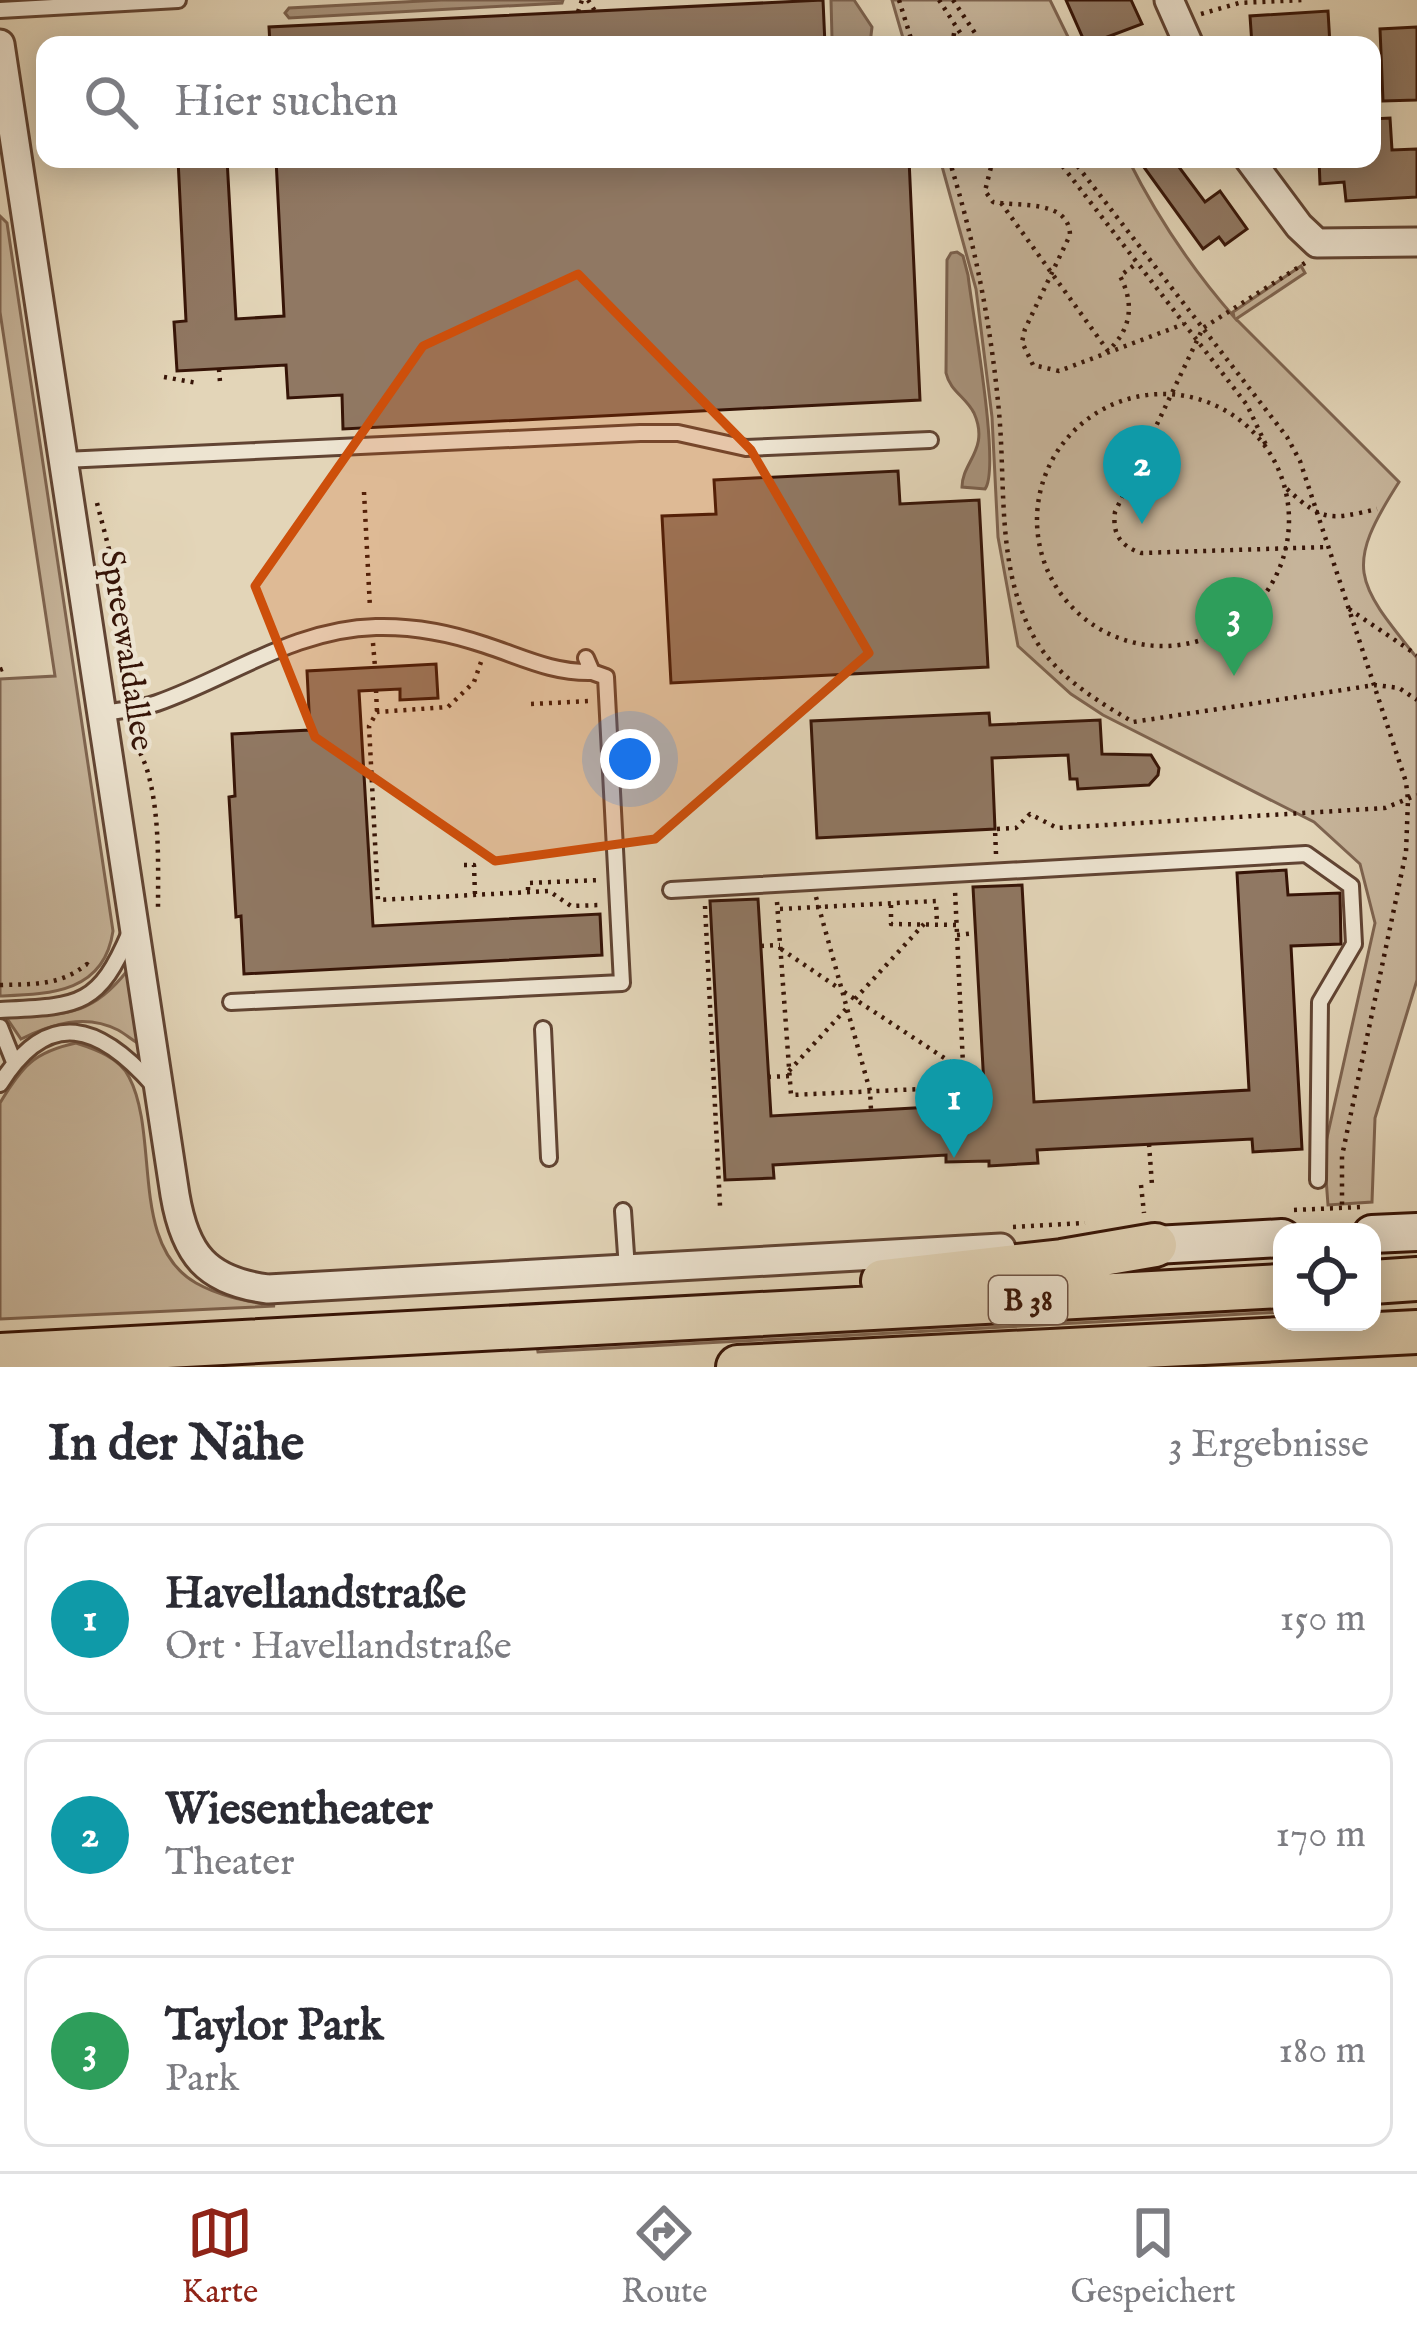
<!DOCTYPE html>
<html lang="de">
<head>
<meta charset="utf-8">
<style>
	:root { --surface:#fff; --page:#f7f7f7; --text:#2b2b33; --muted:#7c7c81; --line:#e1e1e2; --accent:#8f2418 }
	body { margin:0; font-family:"IM FELL English",serif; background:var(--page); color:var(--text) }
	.controls { position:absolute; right:36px; bottom:36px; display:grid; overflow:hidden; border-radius:24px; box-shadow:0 6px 30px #0003 }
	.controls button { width:108px; height:108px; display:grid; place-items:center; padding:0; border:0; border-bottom:3px solid var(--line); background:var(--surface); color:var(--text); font:60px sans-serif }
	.you { position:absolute; left:630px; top:759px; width:42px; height:42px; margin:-30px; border:9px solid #fff; border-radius:50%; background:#1a73e8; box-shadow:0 0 0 18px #1a73e833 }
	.badge { display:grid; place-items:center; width:78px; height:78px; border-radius:50%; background:var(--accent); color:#fff; font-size:39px; font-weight:700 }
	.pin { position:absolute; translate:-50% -99px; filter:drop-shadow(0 3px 6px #0008) }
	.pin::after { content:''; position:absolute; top:63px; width:42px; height:36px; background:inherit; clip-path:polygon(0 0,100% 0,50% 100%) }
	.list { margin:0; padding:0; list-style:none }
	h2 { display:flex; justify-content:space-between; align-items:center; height:156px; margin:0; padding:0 48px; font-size:51px }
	h2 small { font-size:39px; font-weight:400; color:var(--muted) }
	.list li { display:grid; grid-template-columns:78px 1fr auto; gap:36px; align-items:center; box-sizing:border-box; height:192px; margin:0 24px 24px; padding:0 24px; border:3px solid var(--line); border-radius:24px }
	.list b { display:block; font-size:45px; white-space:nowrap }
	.list p { margin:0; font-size:39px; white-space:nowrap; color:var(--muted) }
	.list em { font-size:39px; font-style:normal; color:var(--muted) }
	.icon { flex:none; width:66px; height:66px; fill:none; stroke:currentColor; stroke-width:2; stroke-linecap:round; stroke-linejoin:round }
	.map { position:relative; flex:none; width:1417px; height:1367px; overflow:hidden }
	.search { position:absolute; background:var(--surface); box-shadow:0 6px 30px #0003; left:36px; right:36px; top:36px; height:132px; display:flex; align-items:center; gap:30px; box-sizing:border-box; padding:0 42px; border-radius:24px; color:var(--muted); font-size:45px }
	.sheet { height:804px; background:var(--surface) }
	nav { display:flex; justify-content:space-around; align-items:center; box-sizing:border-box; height:168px; border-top:3px solid var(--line); background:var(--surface); font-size:33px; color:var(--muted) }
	nav a { display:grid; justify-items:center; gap:6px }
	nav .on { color:var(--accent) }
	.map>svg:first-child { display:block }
	.green { fill:#c6b49a; stroke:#7e6450; stroke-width:3 }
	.water { fill:#a8937c; stroke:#7a604d; stroke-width:3 }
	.building { fill:#907863; stroke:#361407; stroke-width:3 }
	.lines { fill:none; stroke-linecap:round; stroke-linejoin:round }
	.service-casing { stroke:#614433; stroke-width:20 }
	.minor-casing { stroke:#614433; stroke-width:33 }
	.secondary-casing { stroke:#361407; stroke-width:42 }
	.trunk-casing { stroke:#361407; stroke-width:48 }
	.path { stroke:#361407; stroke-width:4.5; stroke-dasharray:3 6; stroke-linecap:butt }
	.service { stroke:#ede4d1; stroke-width:14 }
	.minor { stroke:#ede4d1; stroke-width:27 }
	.secondary { stroke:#ede4d1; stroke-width:36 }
	.trunk { stroke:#e3d5b8; stroke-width:42 }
	.marked { fill:#cd4f0b; fill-opacity:0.2; stroke:#cd4f0b; stroke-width:9; stroke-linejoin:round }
	.labels { text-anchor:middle; stroke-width:9; stroke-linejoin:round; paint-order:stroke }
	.shield { fill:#ede4d1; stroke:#6d5244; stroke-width:3 }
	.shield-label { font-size:30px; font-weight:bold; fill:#361407 }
	.street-label { font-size:33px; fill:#361407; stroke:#ede4d1 }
</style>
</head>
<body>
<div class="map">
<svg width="1417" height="1367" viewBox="0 0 1417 1367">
	<rect width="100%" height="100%" fill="#e3d5b8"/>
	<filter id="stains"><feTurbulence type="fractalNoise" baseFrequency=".00167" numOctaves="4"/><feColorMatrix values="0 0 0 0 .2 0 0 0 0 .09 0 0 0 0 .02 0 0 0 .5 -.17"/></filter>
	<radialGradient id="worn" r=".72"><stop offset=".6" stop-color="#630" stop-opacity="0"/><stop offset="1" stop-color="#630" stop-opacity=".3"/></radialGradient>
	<path class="green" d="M 892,0 L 1050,0 L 1072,45 L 905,45 Z
		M 940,159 L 1128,159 C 1157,217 1192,269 1234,317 L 1233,312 L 1301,266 L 1305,273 L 1236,319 L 1399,482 C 1344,568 1355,581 1417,658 L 1417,980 L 1375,1118 L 1372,1202 L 1328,1205 L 1324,1151 L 1375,923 L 1360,864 L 1314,822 L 1103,715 L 1071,694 L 1018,646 L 998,537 L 992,417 L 976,289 Z
		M 0,216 L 7,223 L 113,931 C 104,993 50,994 0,996 L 0,679 L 55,676 L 0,312 Z
		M 127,971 L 143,1046 C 134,1042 127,1035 118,1030 C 85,1013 52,1024 21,1039 L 6,1017 C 63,1014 90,1018 127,971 Z
		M 76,1043 C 95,1049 120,1058 129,1077 C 160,1136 129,1245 196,1283 C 221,1297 247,1301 275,1306 L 0,1319 L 0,1103 C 22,1066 34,1052 76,1043 Z
		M 1282,1306 L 1282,1312 L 538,1352 L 537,1346 Z"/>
	<path class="water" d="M 441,0 L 563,0 L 562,3 L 289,18 L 285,13 L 289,8 Z
		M 831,0 L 854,0 L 872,27 L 870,44 L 837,45 L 832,38 Z
		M 957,252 L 963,256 L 968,275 C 972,311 1001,468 985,489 L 962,487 C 962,462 990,449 974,413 C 966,397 950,391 946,373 L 947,260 L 951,253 Z"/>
	<path class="building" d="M 823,0 L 825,45 L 270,45 L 269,27 Z
		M 1066,0 L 1131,0 L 1142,24 L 1086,45 Z
		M 1328,11 L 1330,45 L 1252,45 L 1250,16 Z
		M 1417,27 L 1417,100 L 1383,101 L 1380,29 Z
		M 1390,118 L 1392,150 L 1417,149 L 1417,197 L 1346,201 L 1344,182 L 1320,184 L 1319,159 L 1372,159 L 1372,119 Z
		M 178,159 L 227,159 L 236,319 L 284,316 L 276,159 L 909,159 L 920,400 L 343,429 L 342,395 L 288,398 L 286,365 L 177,371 L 174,322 L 186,321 Z
		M 1138,159 L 1173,159 L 1205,202 L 1220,191 L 1247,229 L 1225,245 L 1219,237 L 1203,249 Z
		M 898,471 L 900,504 L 979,500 L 988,667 L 671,683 L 662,516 L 716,514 L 714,480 Z
		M 436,664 L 438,698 L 400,700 L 400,689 L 359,691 L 373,926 L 600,914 L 602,955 L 244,974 L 241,916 L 236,917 L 229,797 L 235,796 L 232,734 L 310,730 L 307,671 Z
		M 989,713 L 990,725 L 1100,720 L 1102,754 L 1151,755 L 1159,768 L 1158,775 L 1149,785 L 1078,789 L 1077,779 L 1070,779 L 1068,755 L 992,758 L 995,829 L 817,838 L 811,721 Z
		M 1286,870 L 1288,895 L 1340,893 L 1341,944 L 1291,946 L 1302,1149 L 1253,1152 L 1252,1139 L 1037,1150 L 1038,1163 L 989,1166 L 989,1161 L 946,1162 L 946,1155 L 773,1165 L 774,1178 L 725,1180 L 710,901 L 758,899 L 771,1116 L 985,1104 L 973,887 L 1022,885 L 1034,1102 L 1249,1090 L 1237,873 Z"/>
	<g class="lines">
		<g class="service-casing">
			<path id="service" d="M 0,10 L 178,0
				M 64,460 L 640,433 L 678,433 L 746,448 L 930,440
				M 103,713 C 121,710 140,709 157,703 C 231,677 294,629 376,627 C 413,626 450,633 485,645 C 522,657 552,673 592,672
				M 671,890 L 1306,854 L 1351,886 L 1354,944 L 1320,1002 L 1318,1180
				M 231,1002 L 622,983 L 606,677 L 592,672 L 586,658
				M 0,1010 C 78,1006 98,1008 130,932
				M 0,1027 L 14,1062
				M 543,1029 L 549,1158
				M 0,1084 C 49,1006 100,1025 153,1085
				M 623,1211 L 627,1269"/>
		</g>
		<g class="minor-casing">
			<path id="minor" d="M 1169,0 L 1189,45
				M 0,44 L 175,1195 C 185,1254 206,1281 268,1289 L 1001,1248
				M 1249,159 L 1299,226 L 1317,243 L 1417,242"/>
		</g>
		<g class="secondary-casing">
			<path id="secondary" d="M 1372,1234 L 1417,1232
				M 1155,1245 L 1282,1238"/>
		</g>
		<g class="trunk-casing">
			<path id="trunk" d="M 883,1281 L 1062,1261 L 1155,1245
				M 1372,1282 L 1417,1279
				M 0,1355 L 1282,1286
				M 738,1367 L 1417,1332"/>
		</g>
		<path class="path" d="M 588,0 L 595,11
			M 899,0 L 913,45
			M 939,0 L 968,45
			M 953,0 L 983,45
			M 578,12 L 582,0
			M 1201,14 L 1239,3 L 1304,0
			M 952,45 L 955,28
			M 949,159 C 975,243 991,325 999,412 C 1006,488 996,570 1035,639 C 1056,676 1097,701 1133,722 L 1375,685 L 1399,688 L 1417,700
			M 993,159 L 985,191 L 993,202 C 1019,207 1069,199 1070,235 L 1025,329 L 1022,342 L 1033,365 L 1059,371 L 1184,324
			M 1057,159 L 1247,405 L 1266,445
			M 1072,159 L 1287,437 L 1300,461 L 1406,782 L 1408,800 L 1406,852 L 1342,1156 L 1342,1208
			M 1001,203 L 1108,351 C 1131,329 1135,305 1120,276 L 1137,263
			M 1305,263 L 1203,328 L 1115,512 C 1112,535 1121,546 1141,553 L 1327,547
			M 219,369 L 220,382
			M 164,377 L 197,383
			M1037 520a126 126 0 1 1 252 0a126 126 0 1 1-252 0Z
			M 1287,489 C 1323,522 1330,520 1377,509
			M 364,492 L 370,608
			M 97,503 L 122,599 L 122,645 L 128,692
			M 1349,609 L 1417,655
			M 373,643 L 375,667
			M 481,662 L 474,682 L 448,707 L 377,712 L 369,726 L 378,900 L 549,891 L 571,906 L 600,905
			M 0,670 L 8,667
			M 376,690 L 377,712
			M 531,704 L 590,701
			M 133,727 C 136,750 143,755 148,773 C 160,816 158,866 158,910
			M 996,854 L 995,829 L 1016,828 L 1030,814 L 1057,828 L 1385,808 L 1417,795
			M 464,865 L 474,865 L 475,895
			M 528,890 L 528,883 L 599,880
			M 816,897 L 870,1091 L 871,1110
			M 777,902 L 791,1095 L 964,1087 L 955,890
			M 891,905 L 891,924 L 957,925
			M 705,906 L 720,1206
			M 780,909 L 936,901 L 937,924
			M 957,935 L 976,933
			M 761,946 L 780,945
			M 781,949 L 840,989
			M 0,985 C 33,984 60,986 87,964 L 90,967
			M 844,992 L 964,1071
			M 855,999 L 924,924
			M 789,1071 L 846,1009
			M 768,1077 L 789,1076
			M 964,1078 L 984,1077
			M 1149,1144 L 1152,1185
			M 1141,1185 L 1144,1213
			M 1294,1210 L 1361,1207
			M 1013,1227 L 1085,1223"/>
		<use href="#service" class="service"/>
		<use href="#minor" class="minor"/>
		<use href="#secondary" class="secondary"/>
		<use href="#trunk" class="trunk"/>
	</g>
	<path class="marked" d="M 578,274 L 751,450 L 869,653 L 655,839 L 495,861 L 315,737 L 255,586 L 423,346 Z"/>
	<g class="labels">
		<rect class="shield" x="989" y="1276" width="78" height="48" rx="9"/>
		<g class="shield-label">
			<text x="1028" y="1310">B 38</text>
		</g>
		<g class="street-label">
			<text transform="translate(129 650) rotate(81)" y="12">Spreewaldallee</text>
		</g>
	</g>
	<rect width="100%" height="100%" filter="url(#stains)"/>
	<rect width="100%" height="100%" fill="url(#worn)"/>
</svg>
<div class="controls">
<button><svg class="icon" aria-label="locate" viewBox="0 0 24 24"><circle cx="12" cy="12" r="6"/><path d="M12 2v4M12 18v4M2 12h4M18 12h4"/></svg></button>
</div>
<div class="you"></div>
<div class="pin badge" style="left:954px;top:1158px;background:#0f9aa8">1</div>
<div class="pin badge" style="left:1142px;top:524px;background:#0f9aa8">2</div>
<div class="pin badge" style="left:1234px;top:676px;background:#2e9e5b">3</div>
<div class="search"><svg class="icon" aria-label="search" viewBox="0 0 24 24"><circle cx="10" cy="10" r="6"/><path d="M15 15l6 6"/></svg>Hier suchen</div>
</div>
<section class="sheet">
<h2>In der Nähe<small>3 Ergebnisse</small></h2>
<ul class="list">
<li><span class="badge" style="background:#0f9aa8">1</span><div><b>Havellandstraße</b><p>Ort · Havellandstraße</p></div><em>150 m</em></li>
<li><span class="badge" style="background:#0f9aa8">2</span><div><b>Wiesentheater</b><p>Theater</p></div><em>170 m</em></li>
<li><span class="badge" style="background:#2e9e5b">3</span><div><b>Taylor Park</b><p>Park</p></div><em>180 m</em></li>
</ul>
</section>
<nav>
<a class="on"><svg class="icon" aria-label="map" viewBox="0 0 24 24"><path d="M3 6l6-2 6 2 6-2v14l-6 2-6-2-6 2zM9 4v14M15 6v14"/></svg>Karte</a>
<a><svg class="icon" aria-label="directions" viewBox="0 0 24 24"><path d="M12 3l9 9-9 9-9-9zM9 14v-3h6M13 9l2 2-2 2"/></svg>Route</a>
<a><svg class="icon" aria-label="saved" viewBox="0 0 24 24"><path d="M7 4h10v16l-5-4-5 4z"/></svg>Gespeichert</a>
</nav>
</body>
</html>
